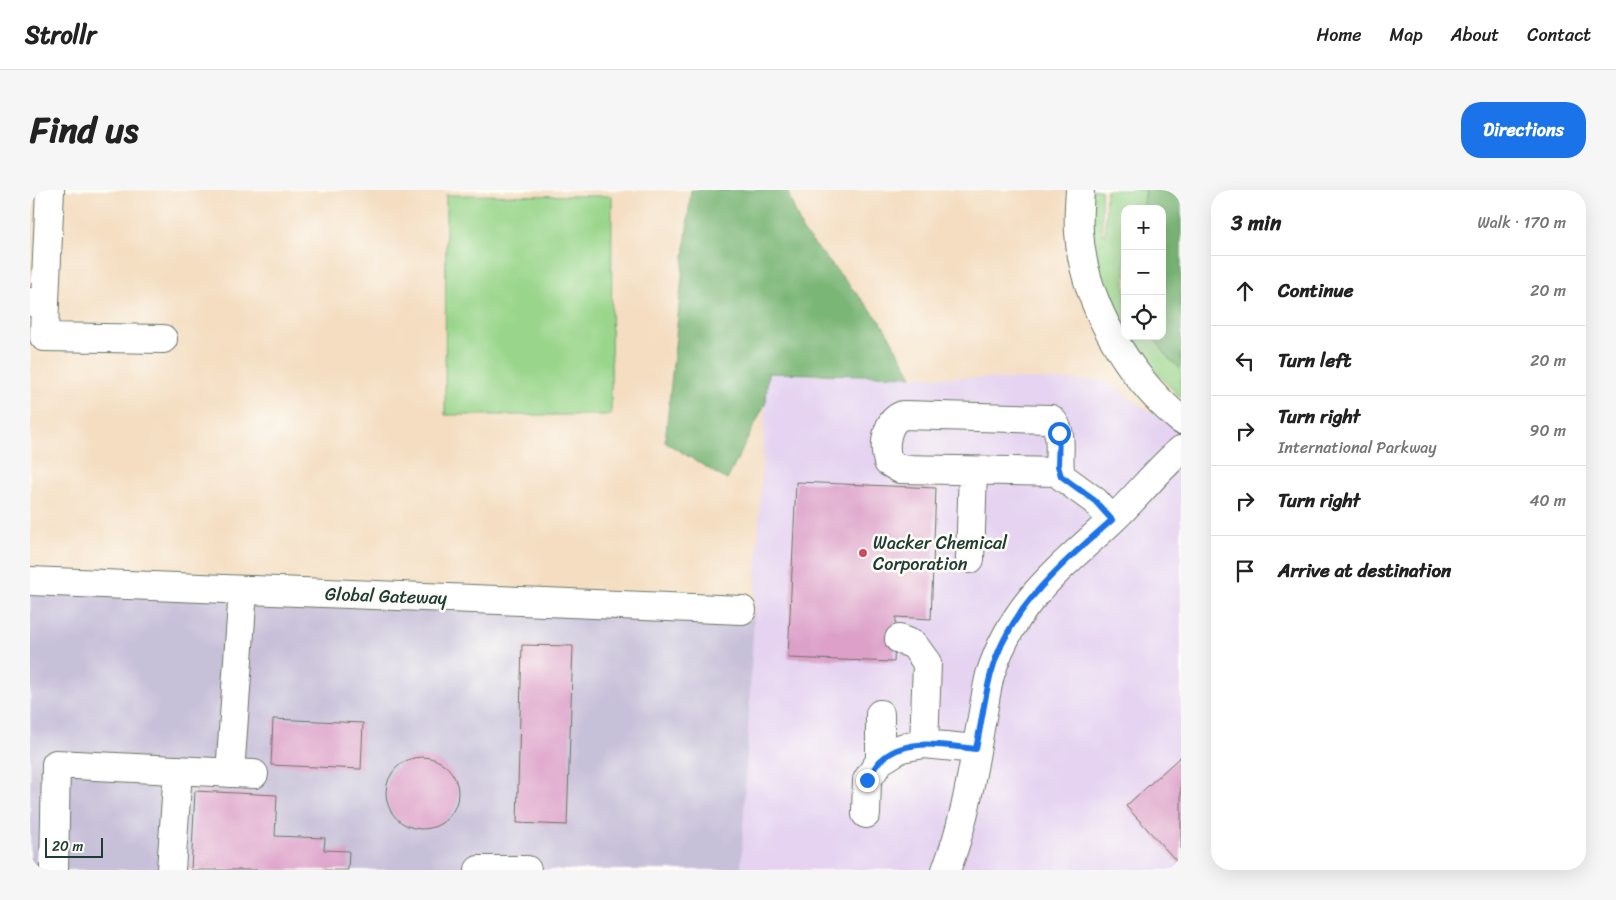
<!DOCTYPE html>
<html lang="en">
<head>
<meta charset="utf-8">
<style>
	:root { --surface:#fff; --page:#f6f6f6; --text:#222; --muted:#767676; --line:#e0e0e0; --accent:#1a73e8 }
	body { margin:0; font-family:Sriracha,sans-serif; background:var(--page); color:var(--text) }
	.controls { position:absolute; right:15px; top:15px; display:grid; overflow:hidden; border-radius:10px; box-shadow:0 5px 20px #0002 }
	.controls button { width:45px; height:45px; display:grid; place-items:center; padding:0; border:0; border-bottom:1px solid var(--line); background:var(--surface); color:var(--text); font:25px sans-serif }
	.scale { position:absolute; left:15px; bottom:12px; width:58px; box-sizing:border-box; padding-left:5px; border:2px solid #1f3d34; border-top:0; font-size:14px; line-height:18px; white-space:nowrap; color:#1f3d34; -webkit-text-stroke:4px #fdfcf7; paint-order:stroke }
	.stop { position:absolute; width:15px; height:15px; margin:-11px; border:4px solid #1a73e8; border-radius:50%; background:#fff }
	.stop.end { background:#1a73e8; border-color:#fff; box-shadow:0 1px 5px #0008 }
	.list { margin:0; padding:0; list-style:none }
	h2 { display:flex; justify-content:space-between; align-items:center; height:65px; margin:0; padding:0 20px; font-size:21px }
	h2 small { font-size:16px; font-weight:400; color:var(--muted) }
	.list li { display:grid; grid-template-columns:32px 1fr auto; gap:15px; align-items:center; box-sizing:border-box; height:70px; padding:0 20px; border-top:1px solid var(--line) }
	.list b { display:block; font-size:19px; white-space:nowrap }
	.list p { margin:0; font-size:16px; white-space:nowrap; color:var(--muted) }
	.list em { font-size:16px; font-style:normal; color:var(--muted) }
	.icon { flex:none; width:28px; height:28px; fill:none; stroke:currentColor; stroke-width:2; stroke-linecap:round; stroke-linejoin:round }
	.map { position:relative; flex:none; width:1151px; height:680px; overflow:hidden; border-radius:20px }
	header { display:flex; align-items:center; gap:30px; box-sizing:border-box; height:70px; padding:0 25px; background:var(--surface); border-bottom:1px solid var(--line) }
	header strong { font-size:24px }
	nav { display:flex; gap:28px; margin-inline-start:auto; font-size:18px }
	.intro { display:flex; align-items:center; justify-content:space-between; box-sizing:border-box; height:120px; padding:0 30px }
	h1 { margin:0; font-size:35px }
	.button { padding:12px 22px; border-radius:20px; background:var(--accent); color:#fff; font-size:18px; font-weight:700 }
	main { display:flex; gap:30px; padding:0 30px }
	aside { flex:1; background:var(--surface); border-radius:20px; box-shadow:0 5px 20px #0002 }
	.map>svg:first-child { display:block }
	.built { fill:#e5d3f1 }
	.industrial { fill:#c7c0d9 }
	.green { fill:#99d58a; stroke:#5c895f }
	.forest { fill:#7ab676; stroke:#4c7a55 }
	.building { fill:#dda0c9 }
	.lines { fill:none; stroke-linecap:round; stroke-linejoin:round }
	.minor-casing { stroke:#6a7565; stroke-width:30 }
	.minor { stroke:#fff; stroke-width:28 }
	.route { stroke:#1a73e8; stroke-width:6 }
	.poi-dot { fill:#d1495b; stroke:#fdfcf7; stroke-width:2 }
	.labels { text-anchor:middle; stroke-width:5; stroke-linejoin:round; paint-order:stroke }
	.poi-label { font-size:18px; fill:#1f3d34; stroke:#fdfcf7; text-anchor:start }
	.street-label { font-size:18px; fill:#1f3d34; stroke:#fdfcf7 }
</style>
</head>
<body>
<header>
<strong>Strollr</strong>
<nav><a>Home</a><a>Map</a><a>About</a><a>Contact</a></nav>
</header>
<div class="intro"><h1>Find us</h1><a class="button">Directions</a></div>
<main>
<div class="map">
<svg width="1151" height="680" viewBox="0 0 1151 680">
	<rect width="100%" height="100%" fill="#fdfcf7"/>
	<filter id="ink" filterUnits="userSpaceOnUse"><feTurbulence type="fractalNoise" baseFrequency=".02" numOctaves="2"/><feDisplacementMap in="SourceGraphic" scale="10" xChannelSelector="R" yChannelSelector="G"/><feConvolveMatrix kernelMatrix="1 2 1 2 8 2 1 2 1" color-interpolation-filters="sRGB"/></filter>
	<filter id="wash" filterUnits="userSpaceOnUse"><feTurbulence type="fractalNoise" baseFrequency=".0096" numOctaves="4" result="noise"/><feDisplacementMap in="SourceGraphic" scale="20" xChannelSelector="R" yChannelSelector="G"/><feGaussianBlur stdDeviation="1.12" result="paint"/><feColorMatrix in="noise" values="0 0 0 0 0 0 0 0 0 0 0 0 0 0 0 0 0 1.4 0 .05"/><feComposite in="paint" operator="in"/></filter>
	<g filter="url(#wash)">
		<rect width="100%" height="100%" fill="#f4ddc0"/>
		<path class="built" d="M 737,183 L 1074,191 L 1151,242 L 1151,680 L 710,680 Z"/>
		<path class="industrial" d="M 0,391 L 724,423 L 711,680 L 0,680 Z"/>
		<path class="green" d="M 1062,0 L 1071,0 L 1072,44 L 1075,44 L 1076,0 L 1115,0 L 1112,19 L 1095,19 L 1095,138 C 1069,96 1061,48 1062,0 Z
			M 416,5 L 582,6 L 581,225 L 415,225 Z
			M 1100,146 L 1122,146 L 1140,170 L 1151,179 L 1151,208 L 1115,170 Z"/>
		<path class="forest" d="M 661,0 L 757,0 L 772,40 L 851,132 L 882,186 L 738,183 L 736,212 L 697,290 L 635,252 Z
			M 1115,0 L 1151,0 L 1151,179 L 1140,170 L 1122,146 L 1132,146 L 1132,19 L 1112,19 Z"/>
		<g id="blocks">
			<path class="building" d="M 766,292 L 906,298 L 901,429 L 866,427 L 864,472 L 758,468 Z
				M 492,455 L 543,456 L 537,635 L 487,633 Z
				M 243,529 L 333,533 L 331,579 L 241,575 Z
				M 1151,566 L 1151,676 L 1096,616 Z
				M356 603a36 36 0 1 1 72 0a36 36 0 1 1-72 0Z
				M 165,601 L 247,605 L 245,646 L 295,648 L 294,660 L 319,661 L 318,680 L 161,680 Z"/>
		</g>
	</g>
	<g filter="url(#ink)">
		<use href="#blocks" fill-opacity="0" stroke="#6a7565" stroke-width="1"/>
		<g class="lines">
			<g class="minor-casing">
				<path id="minor" d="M 1050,0 C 1049,14 1048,28 1049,42 C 1053,111 1098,187 1151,230
					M 0,112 L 15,112 L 14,147 L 133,149
					M 15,112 L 20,0
					M 1030,282 L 870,279 L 858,272 C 853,256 856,231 873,225 L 1021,229 C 1036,244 1026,267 1031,286 L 1065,311 L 1082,330
					M 940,369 L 943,281
					M 0,391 L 712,420
					M 869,449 L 884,455 L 897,473 L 894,554
					M 850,524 L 850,571
					M 200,583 L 213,400
					M 836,624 L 837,590 L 850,571 L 871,558 L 894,554 L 946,559
					M 24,680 L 26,574 L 224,584
					M 141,680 L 148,580
					M 449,680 L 497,680
					M 916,680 C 935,633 942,583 951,533 C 954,518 956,501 960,485 C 983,412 1029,380 1082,330 C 1106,308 1126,281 1151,260"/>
			</g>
			<use href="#minor" class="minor"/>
		</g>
	</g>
	<g class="lines" filter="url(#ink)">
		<path class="route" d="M 837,590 C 841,584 845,576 850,571 C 876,546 914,556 946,559 C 951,535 954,511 960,487 C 977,419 1032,374 1082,330 L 1065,311 L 1031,286 L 1028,276 L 1029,243"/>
	</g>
	<circle class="poi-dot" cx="833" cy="363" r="5"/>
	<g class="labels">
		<g class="poi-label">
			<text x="843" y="359">Wacker Chemical<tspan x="843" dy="21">Corporation</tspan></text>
		</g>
		<g class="street-label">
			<text transform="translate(356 406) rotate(2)" y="6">Global Gateway</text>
		</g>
	</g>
</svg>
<div class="controls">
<button>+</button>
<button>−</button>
<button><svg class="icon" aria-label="locate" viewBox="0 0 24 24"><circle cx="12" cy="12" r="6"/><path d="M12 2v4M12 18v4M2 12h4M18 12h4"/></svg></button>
</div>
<div class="scale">20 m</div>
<div class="stop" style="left:1029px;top:243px"></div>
<div class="stop end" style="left:837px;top:590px"></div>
</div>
<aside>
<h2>3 min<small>Walk · 170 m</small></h2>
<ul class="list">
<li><svg class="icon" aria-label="ahead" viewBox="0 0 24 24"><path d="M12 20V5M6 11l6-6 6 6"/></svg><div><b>Continue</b></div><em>20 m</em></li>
<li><svg class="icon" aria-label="left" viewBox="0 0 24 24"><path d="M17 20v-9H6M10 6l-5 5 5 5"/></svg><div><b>Turn left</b></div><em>20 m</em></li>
<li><svg class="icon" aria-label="right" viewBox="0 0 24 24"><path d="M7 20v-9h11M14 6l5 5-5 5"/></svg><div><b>Turn right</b><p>International Parkway</p></div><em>90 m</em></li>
<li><svg class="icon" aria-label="right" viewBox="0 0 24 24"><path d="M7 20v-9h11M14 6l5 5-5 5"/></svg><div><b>Turn right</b></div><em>40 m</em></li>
<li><svg class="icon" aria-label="arrive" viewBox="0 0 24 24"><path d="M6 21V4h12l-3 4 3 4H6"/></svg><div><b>Arrive at destination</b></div></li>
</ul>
</aside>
</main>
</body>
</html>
